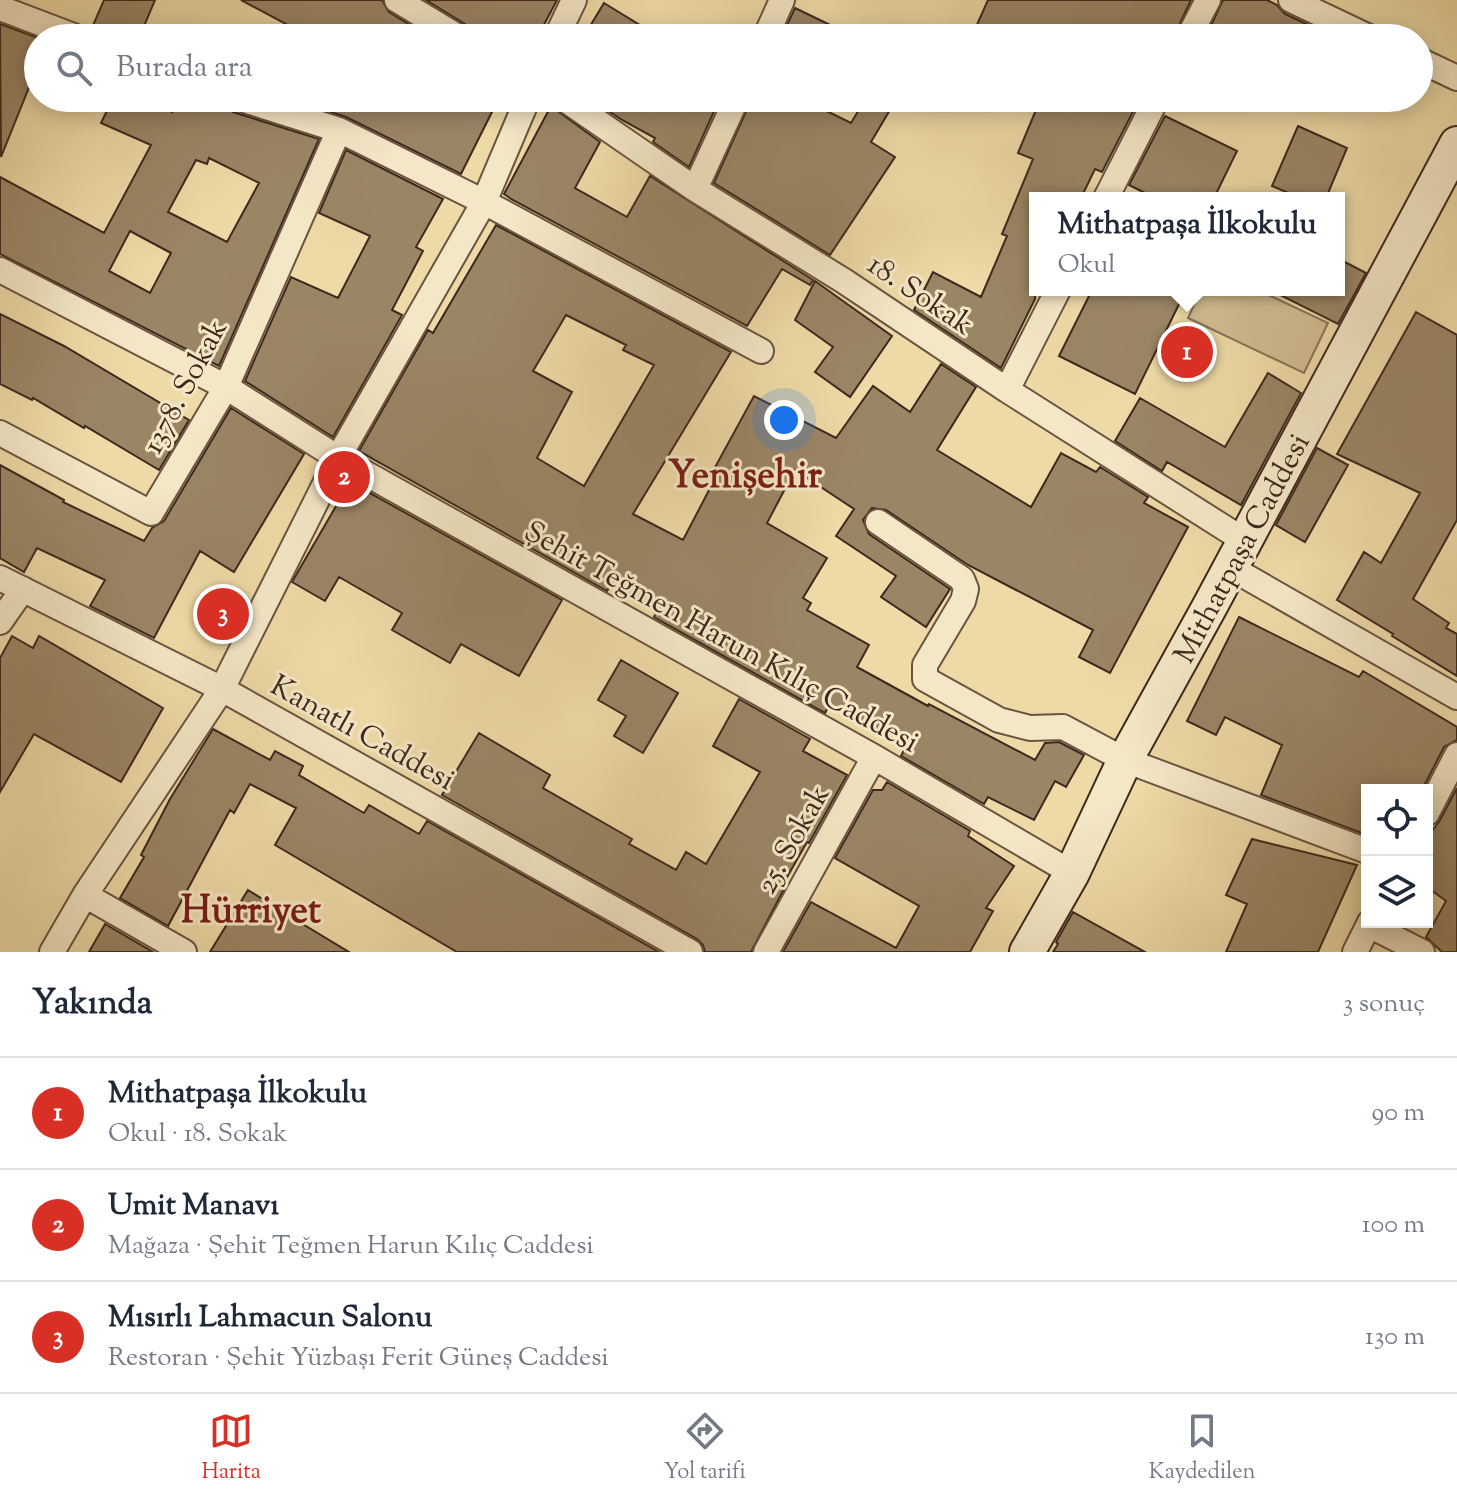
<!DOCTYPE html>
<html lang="tr">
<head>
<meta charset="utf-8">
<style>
	:root { --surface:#fff; --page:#f6f6f7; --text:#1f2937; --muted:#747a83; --line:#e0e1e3; --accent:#d93025 }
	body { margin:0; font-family:"Sorts Mill Goudy",serif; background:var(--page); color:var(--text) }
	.controls { position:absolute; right:24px; bottom:24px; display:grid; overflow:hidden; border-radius:0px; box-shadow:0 4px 20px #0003 }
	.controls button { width:72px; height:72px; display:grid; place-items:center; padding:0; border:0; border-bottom:2px solid var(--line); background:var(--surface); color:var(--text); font:40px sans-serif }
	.you { position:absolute; left:784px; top:420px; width:28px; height:28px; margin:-20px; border:6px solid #fff; border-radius:50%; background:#1a73e8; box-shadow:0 0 0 12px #1a73e833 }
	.badge { display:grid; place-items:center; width:52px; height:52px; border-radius:50%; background:var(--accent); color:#fff; font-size:26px; font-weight:700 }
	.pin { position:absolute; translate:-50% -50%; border:4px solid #fff; box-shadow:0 2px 8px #0006 }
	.popup { position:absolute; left:1029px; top:192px; width:316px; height:104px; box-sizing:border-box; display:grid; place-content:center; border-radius:0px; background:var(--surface); filter:drop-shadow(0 2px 6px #0005); font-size:26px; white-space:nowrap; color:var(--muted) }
	.popup b { font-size:30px; color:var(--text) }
	.popup::after { content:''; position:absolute; left:50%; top:100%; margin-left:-16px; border:16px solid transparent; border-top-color:var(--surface) }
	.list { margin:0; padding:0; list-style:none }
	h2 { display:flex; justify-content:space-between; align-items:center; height:104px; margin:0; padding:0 32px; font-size:34px }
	h2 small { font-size:26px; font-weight:400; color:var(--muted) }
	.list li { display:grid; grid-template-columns:52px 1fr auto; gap:24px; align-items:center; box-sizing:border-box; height:112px; padding:0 32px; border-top:2px solid var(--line) }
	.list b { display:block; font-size:30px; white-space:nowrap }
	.list p { margin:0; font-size:26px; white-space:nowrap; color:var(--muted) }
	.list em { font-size:26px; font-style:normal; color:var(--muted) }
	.icon { flex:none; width:44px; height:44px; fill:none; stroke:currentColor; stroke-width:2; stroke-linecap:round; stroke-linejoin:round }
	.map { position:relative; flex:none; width:1457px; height:952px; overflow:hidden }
	.search { position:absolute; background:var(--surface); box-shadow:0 4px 20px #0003; left:24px; right:24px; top:24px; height:88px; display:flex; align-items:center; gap:20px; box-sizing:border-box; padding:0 28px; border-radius:44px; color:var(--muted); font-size:30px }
	.sheet { height:440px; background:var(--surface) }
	nav { display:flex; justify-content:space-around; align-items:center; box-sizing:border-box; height:112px; border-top:2px solid var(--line); background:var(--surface); font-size:22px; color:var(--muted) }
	nav a { display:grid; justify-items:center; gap:4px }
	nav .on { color:var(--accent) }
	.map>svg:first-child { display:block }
	.green { fill:#d0bc90; stroke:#877257; stroke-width:2 }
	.building { fill:#9a8565; stroke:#3e281e; stroke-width:2; fill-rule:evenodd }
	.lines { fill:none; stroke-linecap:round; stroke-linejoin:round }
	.street-casing { stroke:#6a5440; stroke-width:28 }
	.secondary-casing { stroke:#3e281e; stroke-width:38 }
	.street { stroke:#f4e7c6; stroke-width:24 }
	.secondary { stroke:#f4e7c6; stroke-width:34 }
	.labels { text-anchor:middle; stroke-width:6; stroke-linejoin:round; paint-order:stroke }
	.street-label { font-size:30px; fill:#3e281e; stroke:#f4e7c6 }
	.district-label { font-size:38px; font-weight:bold; fill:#7a1f14; stroke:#f4e7c6 }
</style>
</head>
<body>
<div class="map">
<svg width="1457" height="952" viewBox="0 0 1457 952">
	<rect width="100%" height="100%" fill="#eedaa7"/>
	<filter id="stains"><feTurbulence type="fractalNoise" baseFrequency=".0025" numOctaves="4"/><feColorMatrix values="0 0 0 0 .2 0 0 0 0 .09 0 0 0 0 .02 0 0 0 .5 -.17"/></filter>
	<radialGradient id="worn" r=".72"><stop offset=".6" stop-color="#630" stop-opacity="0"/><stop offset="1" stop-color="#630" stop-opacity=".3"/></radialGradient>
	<path class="green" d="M 1201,290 L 1258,290 L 1328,323 L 1304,373 L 1188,318 Z"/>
	<path class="building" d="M 104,0 L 155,0 L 139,38 L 94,38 L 91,30 Z
		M 241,0 L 382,0 L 389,12 L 431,38 L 312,38 Z
		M 426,0 L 557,0 L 537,38 L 475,38 L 468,26 Z
		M 988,0 L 1191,0 L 1173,38 L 971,38 Z
		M 1223,0 L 1267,0 L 1277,5 L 1285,14 L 1336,38 L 1205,38 Z
		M 604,3 L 661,38 L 583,38 Z
		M 795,8 L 857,38 L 781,38 Z
		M 0,24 L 38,38 L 38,88 L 30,85 L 1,157 Z
		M 113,98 L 141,98 L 172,112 L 174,98 L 223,98 L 226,107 L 233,112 L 319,139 L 219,366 L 0,254 L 0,177 L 104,233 L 151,145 L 101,123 ZM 209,158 L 259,183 L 227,242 L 168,212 L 196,160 L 207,164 ZM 130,231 L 171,253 L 150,293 L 109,271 Z
		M 288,98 L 499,98 L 461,174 L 346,117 Z
		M 589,98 L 720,98 L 689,167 L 653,142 L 655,138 L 622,120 Z
		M 752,98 L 800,98 L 851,123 L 866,98 L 897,98 L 871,142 L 895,157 L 830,255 L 714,183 Z
		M 1041,98 L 1129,98 L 1138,102 L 1102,172 L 1095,169 L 1081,198 L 1035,198 L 1035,299 L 1001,368 L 914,310 L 933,272 L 981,297 L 1007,236 L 1002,234 L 1033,159 L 1018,153 Z
		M 551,106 L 600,142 L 575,188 L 627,217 L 650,176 L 813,280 L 810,285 L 782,269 L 747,326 L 511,199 L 504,194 Z
		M 1165,116 L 1237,151 L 1214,198 L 1155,198 L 1129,185 Z
		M 1298,126 L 1347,148 L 1326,198 L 1300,198 L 1272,186 Z
		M 346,150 L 443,199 L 416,247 L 423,251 L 392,310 L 402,315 L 333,437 L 245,381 L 291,277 L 338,298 L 370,236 L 319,213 Z
		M 496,225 L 731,352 L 633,514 L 683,540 L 718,473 L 713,471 L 754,396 L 836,438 L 873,386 L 910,412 L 941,364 L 976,387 L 937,450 L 1031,507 L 1061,453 L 1096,472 L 1100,467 L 1148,497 L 1144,503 L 1188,527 L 1110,673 L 1079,657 L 1093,630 L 968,565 L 886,510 L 872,508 L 863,520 L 869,534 L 950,589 L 926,627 L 881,597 L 896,576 L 836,536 L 854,509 L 795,470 L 767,523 L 827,558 L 803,598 L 811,603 L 807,610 L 869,645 L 857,667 L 928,706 L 929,704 L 1035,760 L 1045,743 L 1059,742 L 1084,755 L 1066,787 L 1055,781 L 1034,820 L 988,797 L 984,804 L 901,756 L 905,748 L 829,705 L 825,713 L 654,617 L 658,608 L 611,585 L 607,591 L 359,451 L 428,330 L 433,333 ZM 566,315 L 626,345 L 623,350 L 654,365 L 584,486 L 537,458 L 572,392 L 533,371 Z
		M 1339,259 L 1366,273 L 1338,324 L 1270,290 L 1339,290 Z
		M 815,281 L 892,336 L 850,397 L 815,372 L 833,347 L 795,320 Z
		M 1092,290 L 1186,290 L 1135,394 L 1059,356 Z
		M 1416,312 L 1457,335 L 1457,520 L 1413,599 L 1449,623 L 1446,628 L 1457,634 L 1457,676 L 1392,636 L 1393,634 L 1337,600 L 1364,552 L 1381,563 L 1420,493 L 1337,454 Z
		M 0,314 L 64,346 L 189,420 L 159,470 L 85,426 L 84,428 L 33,398 L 32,400 L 0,384 Z
		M 1268,373 L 1301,393 L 1241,505 L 1167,462 L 1162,471 L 1115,441 L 1140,398 L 1225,447 Z
		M 231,408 L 304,454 L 234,572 L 200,551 L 154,638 L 90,606 L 105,580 L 37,548 L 24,572 L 0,558 L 0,465 L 64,500 L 63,502 L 144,541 L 152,528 L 164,521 Z
		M 1317,448 L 1348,465 L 1305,542 L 1276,525 Z
		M 350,482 L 562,600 L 519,676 L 461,644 L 450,663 L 392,630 L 402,613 L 339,577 L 325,601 L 292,582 Z
		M 1239,617 L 1359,677 L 1363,671 L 1457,727 L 1457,740 L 1444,747 L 1422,790 L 1367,790 L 1367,835 L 1261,795 L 1282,745 L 1225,717 L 1216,735 L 1187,721 Z
		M 12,636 L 33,648 L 39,636 L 163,708 L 121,782 L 34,734 L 0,792 L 0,658 Z
		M 621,660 L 678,693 L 643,753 L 614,736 L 626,716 L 598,700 Z
		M 739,699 L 810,739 L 803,751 L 847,775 L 809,843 L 807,842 L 782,886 L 785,887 L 751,952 L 705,952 L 703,945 L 697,939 L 442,795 L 479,733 L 550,775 L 543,788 L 632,839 L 629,844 L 676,870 L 686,852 L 706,864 L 760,772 L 713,746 Z
		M 213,729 L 270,760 L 275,751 L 303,766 L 299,775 L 364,813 L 369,805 L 419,834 L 427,821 L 659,952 L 457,952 L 275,845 L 296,808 L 250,784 L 234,813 L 230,810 L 168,926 L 120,898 L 144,857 L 141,855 L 170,799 Z
		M 887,782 L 970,831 L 968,836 L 1014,866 L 986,908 L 993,911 L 970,952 L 783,952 L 811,902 L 896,948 L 919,906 L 835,858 L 873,790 L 882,790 Z
		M 1457,788 L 1457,952 L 1442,952 L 1426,937 L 1446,901 L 1427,887 L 1427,838 L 1440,820 Z
		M 1252,839 L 1357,865 L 1318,952 L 1226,952 L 1247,904 L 1226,895 Z
		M 248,890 L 286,914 L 349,952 L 210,952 Z
		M 1073,912 L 1145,952 L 1053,952 L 1058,944 L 1056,942 Z
		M 105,924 L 153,952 L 89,952 Z"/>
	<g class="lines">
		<g class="street-casing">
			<path id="street" d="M 397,0 L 460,38
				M 1291,0 L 1371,38
				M 0,8 L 79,38
				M 556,38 L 574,0
				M 765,38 L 782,0
				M 1188,38 L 1208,0
				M 1419,60 L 1457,78
				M 238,98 L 339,130 L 484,202 L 761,351
				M 563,98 L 695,189 L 844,281 L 1007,390 L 1245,541
				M 695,189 L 737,98
				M 1106,198 L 1157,98
				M 0,270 L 226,387 L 338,458 L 874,757 L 1072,873
				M 1007,390 L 1058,290
				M 0,433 L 151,513 L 226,387 L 339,130
				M 878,522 L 962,579 L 966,589 L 963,601 L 925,665 L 925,679 L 999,720 L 1030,728 L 1063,727 L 1125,760 L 1367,851
				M 1231,568 L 1457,697
				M 0,578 L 222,689 L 690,952
				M 0,622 L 23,589
				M 1427,813 L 1457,755
				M 85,895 L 184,952
				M 1369,925 L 1422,952
				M 52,952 L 85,895 L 222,689 L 338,458 L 484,202 L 528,98
				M 766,952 L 874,757
				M 1355,952 L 1370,922"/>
		</g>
		<g class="secondary-casing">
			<path id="secondary" d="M 1027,952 L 1072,873 L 1125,760 L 1210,606 L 1457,144"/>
		</g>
		<use href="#street" class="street"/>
		<use href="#secondary" class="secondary"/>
	</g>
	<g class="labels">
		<g class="street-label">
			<text transform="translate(921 294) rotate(34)" y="10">18. Sokak</text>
			<text transform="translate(184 386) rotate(-62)" y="10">1378. Sokak</text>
			<text transform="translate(1241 548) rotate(-62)" y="10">Mithatpaşa Caddesi</text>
			<text transform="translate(722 636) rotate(29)" y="10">Şehit Teğmen Harun Kılıç Caddesi</text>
			<text transform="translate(363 732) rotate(29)" y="10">Kanatlı Caddesi</text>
			<text transform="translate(792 839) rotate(-61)" y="10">25. Sokak</text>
		</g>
		<g class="district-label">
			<text x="745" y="487">Yenişehir</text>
			<text x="251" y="922">Hürriyet</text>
		</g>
	</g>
	<rect width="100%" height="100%" filter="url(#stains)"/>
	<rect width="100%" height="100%" fill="url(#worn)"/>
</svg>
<div class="controls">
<button><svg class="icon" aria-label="locate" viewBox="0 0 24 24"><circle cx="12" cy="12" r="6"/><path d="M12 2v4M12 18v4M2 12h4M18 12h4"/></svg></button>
<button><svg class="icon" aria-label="layers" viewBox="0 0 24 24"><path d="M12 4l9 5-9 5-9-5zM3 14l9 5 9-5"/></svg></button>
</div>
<div class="you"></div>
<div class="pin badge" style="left:1187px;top:352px">1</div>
<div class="popup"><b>Mithatpaşa İlkokulu</b>Okul</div>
<div class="pin badge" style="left:344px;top:477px">2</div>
<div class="pin badge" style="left:223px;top:614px">3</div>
<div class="search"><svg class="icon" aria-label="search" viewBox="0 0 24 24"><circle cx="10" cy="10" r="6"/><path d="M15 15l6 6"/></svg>Burada ara</div>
</div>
<section class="sheet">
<h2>Yakında<small>3 sonuç</small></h2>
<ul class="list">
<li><span class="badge">1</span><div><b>Mithatpaşa İlkokulu</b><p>Okul · 18. Sokak</p></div><em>90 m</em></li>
<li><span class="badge">2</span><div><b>Umit Manavı</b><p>Mağaza · Şehit Teğmen Harun Kılıç Caddesi</p></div><em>100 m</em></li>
<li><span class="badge">3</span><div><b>Mısırlı Lahmacun Salonu</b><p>Restoran · Şehit Yüzbaşı Ferit Güneş Caddesi</p></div><em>130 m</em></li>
</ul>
</section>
<nav>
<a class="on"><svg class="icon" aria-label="map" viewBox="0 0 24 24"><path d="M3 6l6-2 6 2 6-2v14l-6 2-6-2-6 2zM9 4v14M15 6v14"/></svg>Harita</a>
<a><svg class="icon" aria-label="directions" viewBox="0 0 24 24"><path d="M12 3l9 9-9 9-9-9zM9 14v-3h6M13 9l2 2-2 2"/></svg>Yol tarifi</a>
<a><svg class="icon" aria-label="saved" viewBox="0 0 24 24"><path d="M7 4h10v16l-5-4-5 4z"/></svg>Kaydedilen</a>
</nav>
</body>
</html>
